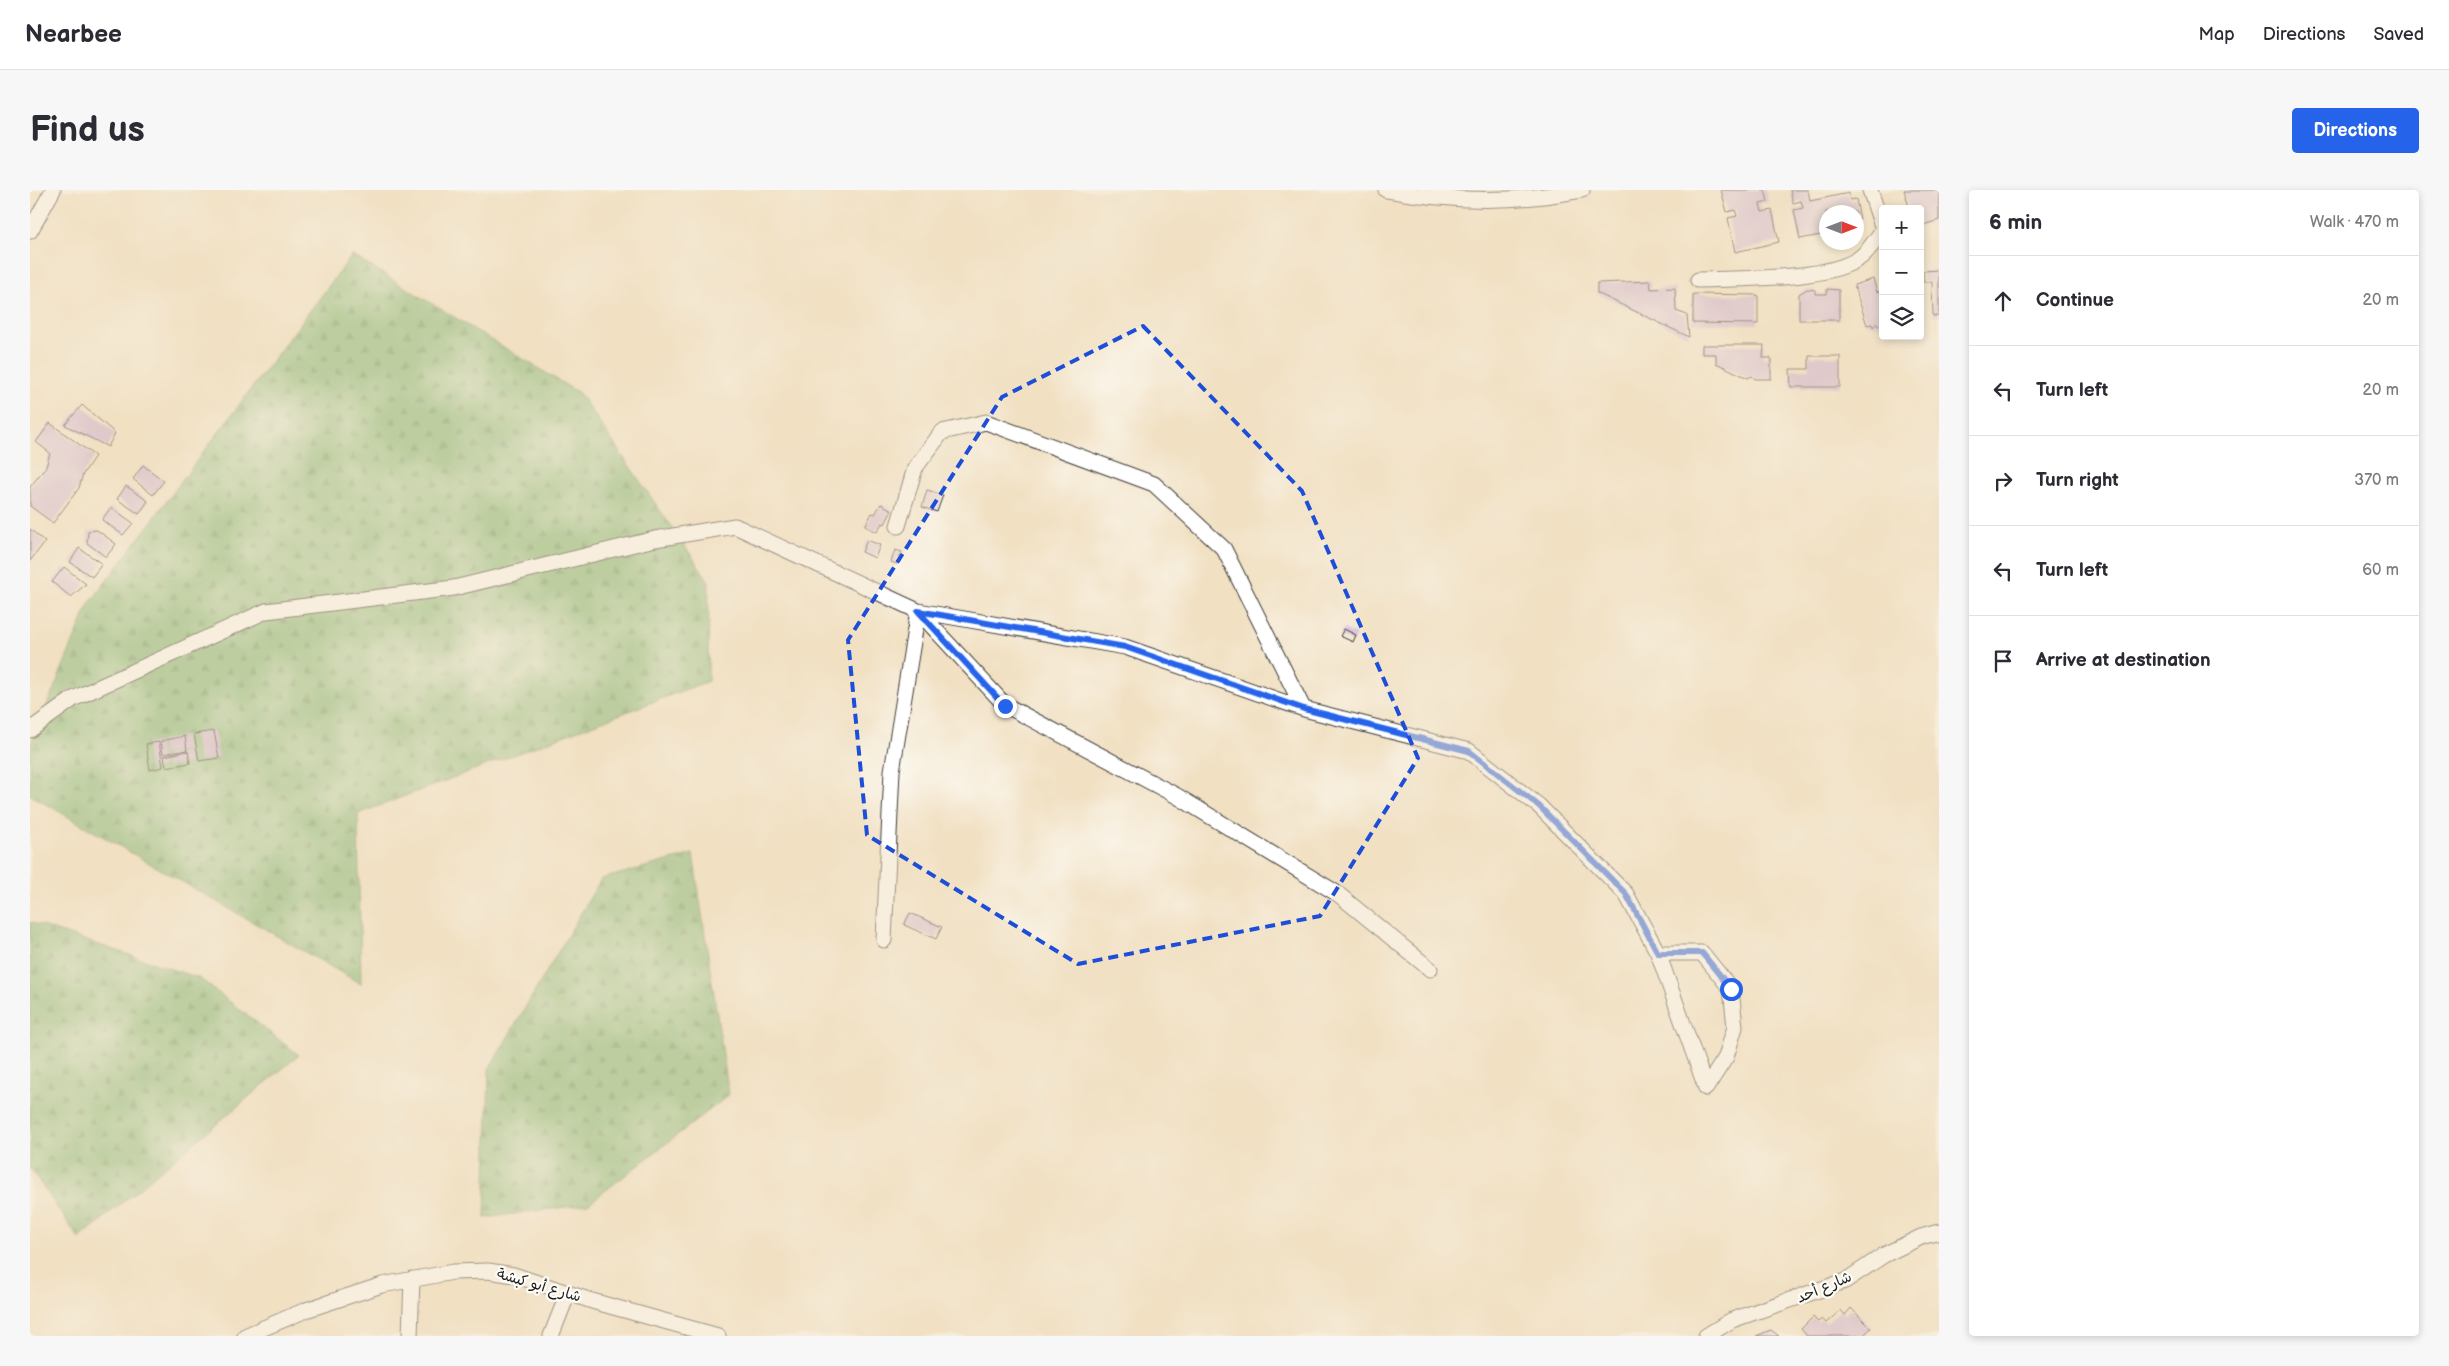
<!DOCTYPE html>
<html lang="en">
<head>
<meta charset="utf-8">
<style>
	:root { --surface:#fff; --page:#f7f7f7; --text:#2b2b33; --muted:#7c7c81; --line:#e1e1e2; --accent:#2563eb }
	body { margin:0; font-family:"Balsamiq Sans","Playpen Sans Arabic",sans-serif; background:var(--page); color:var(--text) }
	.controls { position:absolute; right:15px; top:15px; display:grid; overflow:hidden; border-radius:5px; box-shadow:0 2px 8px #0003 }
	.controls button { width:45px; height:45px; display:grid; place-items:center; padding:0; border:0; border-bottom:1px solid var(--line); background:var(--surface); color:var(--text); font:25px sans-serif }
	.compass { position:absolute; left:1789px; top:15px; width:45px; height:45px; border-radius:50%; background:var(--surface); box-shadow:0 2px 8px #0003; rotate:90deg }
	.stop { position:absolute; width:15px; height:15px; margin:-11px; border:4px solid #2563eb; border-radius:50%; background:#fff }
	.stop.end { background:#2563eb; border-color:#fff; box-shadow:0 1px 5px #0008 }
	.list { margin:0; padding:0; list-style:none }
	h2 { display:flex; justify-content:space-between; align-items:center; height:65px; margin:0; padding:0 20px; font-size:21px }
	h2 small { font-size:16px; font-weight:400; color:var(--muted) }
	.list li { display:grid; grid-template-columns:32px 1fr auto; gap:15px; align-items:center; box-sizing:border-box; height:90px; padding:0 20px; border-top:1px solid var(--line) }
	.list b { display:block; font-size:19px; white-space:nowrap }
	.list em { font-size:16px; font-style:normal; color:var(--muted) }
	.icon { flex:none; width:28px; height:28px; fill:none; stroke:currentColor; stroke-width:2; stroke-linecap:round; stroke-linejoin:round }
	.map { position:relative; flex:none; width:1909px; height:1146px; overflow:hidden; border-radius:5px }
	header { display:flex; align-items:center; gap:30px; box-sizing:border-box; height:70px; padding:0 25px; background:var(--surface); border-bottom:1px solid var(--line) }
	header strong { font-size:24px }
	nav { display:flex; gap:28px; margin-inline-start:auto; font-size:18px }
	.intro { display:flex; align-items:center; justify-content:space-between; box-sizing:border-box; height:120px; padding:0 30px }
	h1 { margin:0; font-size:35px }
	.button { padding:12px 22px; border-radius:5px; background:var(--accent); color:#fff; font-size:18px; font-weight:700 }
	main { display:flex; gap:30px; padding:0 30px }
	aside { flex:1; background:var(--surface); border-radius:5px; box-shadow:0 2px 8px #0003 }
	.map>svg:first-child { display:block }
	.forest { fill:url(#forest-firs); stroke:#4d6a48 }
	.building { fill:#ccaed6 }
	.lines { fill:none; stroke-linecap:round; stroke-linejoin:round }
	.minor-casing { stroke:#3c3935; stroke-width:17 }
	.minor { stroke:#fff; stroke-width:15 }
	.route { stroke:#2563eb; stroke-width:6 }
	.marked { fill:none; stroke:#1d4ed8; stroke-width:4; stroke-dasharray:10 6; stroke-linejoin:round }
	.labels { text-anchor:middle; stroke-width:4.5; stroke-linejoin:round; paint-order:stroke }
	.street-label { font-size:15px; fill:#1c1c1c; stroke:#fdfcf7 }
</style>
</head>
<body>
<header>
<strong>Nearbee</strong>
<nav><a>Map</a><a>Directions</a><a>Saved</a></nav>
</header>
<div class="intro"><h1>Find us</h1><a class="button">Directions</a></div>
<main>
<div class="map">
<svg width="1909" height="1146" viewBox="0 0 1909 1146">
	<defs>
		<pattern id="forest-firs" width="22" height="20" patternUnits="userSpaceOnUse" patternTransform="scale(1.25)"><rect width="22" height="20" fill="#7eb775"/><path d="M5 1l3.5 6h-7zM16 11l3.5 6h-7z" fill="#66945f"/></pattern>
	</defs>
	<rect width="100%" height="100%" fill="#fdfcf7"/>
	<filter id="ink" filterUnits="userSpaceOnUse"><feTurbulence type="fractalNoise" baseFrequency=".02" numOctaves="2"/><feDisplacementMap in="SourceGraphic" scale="10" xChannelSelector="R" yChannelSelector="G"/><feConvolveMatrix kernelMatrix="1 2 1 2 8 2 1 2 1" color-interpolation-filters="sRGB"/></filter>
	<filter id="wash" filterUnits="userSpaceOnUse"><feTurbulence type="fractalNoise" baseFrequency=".0096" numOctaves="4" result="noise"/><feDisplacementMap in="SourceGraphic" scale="20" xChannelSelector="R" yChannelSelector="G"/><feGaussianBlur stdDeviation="1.12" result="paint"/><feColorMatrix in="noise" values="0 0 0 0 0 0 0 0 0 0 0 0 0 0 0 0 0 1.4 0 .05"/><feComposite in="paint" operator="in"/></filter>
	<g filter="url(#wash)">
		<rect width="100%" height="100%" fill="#f1e0c2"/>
		<path class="forest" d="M 322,65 L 549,203 L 679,391 L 678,491 L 328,624 L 331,794 L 0,605 L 0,556 L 59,414 Z
			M 663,664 L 699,905 L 558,1014 L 455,1028 L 459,879 L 571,689 Z
			M 0,732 L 169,788 L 269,865 L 49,1049 L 0,978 Z"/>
		<g id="blocks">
			<path class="building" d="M 1691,0 L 1735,0 L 1738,12 L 1730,14 L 1732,22 L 1742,20 L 1749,52 L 1705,62 L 1698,28 L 1707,26 L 1705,20 L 1697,22 Z
				M 1760,0 L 1778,0 L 1780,11 L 1819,3 L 1820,10 L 1826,9 L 1830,29 L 1826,29 L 1826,22 L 1796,22 L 1796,44 L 1770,49 L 1764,20 L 1773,18 L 1771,11 L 1763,13 Z
				M 1874,0 L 1909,0 L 1909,30 L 1890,36 L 1890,19 L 1875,19 L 1879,17 Z
				M 1909,80 L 1909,126 L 1903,126 L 1902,92 L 1893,92 L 1893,81 Z
				M 1843,89 L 1847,102 L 1853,100 L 1853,134 L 1848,136 L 1847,133 L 1843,137 L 1842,134 L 1837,135 L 1824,95 Z
				M 1620,91 L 1621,99 L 1645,98 L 1646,121 L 1657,125 L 1659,147 L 1567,103 L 1567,93 Z
				M 1777,99 L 1785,100 L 1785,104 L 1797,104 L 1797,99 L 1809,100 L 1809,130 L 1769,130 L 1769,104 Z
				M 1663,104 L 1728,105 L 1728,134 L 1663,133 Z
				M 1672,155 L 1734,155 L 1733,168 L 1741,168 L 1741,189 L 1725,189 L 1722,186 L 1718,188 L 1686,173 L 1686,164 L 1672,164 Z
				M 1779,166 L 1810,166 L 1810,197 L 1761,197 L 1760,179 L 1779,179 Z
				M 52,215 L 85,243 L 78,257 L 35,235 Z
				M 20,233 L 65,266 L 53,284 L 49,298 L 23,333 L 0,316 L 0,297 L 16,277 L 20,263 L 6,252 Z
				M 113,275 L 134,291 L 123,305 L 103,289 Z
				M 96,296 L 118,311 L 109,324 L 87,309 Z
				M 897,300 L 913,305 L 907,322 L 892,317 Z
				M 851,314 L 862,320 L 855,334 L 852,333 L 847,342 L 835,336 L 842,323 L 845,324 Z
				M 81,317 L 103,333 L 93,345 L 72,330 Z
				M 0,339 L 15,352 L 0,371 Z
				M 67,340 L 86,354 L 76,367 L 57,353 L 58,341 Z
				M 837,350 L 850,355 L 845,368 L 832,362 Z
				M 49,358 L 72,374 L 62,387 L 40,372 Z
				M 865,360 L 872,362 L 867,374 L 861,372 Z
				M 34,377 L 56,394 L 41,407 L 22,392 Z
				M 1314,439 L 1326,445 L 1323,452 L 1310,446 Z
				M 184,541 L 189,568 L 169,571 L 164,544 Z
				M 155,546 L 157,560 L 133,564 L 131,551 Z
				M 129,552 L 133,577 L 120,580 L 116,554 Z
				M 158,561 L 160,573 L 136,577 L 134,566 Z
				M 880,723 L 912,737 L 906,749 L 874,735 Z
				M 1821,1118 L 1841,1138 L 1833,1146 L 1777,1146 L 1771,1139 L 1783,1127 L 1788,1132 L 1792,1129 L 1796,1133 L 1811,1120 L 1815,1125 Z
				M 1741,1140 L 1749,1146 L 1726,1146 Z"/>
		</g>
	</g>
	<g filter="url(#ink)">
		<use href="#blocks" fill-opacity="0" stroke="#3c3935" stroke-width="1"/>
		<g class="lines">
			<g class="minor-casing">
				<path id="minor" d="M 1356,0 C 1420,12 1487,13 1552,0
					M 1840,0 L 1853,39
					M 0,41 L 23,0
					M 1668,90 C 1708,88 1795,91 1828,69 C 1839,62 1845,50 1853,40
					M 868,336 L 885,278 L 912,242 L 956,232 L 1124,294 L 1194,359 L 1273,518
					M 888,421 L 975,515 L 1147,606 L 1308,704 L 1400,779
					M 0,540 L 43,509 L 236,421 L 424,398 L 625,349 L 705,336 L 888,421 L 1095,457 L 1274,519 L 1439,561 L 1509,616 L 1596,704 L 1628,763 L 1676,898 L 1696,867 L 1705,837 L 1701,799 L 1672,763 L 1628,763
					M 854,750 L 862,581 L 888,421
					M 215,1146 L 276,1120 L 352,1095 L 423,1082 L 458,1081 L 484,1085 L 562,1111 L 688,1146
					M 380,1146 L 382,1089
					M 521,1146 L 538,1103
					M 1676,1146 L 1702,1130 L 1815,1091 L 1854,1065 L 1891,1047 L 1909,1042"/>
			</g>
			<use href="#minor" class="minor"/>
		</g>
	</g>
	<g class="lines" filter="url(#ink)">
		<path class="route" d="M 975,516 L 888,421 L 1095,457 L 1274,519 L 1439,561 L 1509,616 L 1596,704 L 1628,763 L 1672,763 L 1701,799"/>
	</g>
	<path d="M0 0H1909V1146H0ZM 1113,136 L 1272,301 L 1388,568 L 1290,726 L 1048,774 L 837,645 L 818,450 L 972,207 Z" fill="#f1e0c2" fill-opacity=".55" fill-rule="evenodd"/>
	<path class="marked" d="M 1113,136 L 1272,301 L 1388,568 L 1290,726 L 1048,774 L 837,645 L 818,450 L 972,207 Z"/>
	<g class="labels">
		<g class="street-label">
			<text transform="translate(509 1095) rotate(16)" y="5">شارع أبو كبشة</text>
			<text transform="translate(1794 1097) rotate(-23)" y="5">شارع أحد</text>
		</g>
	</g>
</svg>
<div class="controls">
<button>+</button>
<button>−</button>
<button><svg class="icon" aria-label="layers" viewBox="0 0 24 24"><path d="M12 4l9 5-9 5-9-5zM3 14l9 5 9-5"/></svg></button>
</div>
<svg class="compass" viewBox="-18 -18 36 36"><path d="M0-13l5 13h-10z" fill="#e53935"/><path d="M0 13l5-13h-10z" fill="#7c7c81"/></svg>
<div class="stop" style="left:1701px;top:799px"></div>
<div class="stop end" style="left:975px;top:516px"></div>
</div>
<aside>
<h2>6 min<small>Walk · 470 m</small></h2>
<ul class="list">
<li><svg class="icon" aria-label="ahead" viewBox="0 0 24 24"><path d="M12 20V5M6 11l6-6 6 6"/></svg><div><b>Continue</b></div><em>20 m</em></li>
<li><svg class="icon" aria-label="left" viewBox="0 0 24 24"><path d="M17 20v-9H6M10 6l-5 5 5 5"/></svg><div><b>Turn left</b></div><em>20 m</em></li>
<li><svg class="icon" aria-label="right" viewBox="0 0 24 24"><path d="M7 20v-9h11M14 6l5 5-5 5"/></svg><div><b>Turn right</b></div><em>370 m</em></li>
<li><svg class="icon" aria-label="left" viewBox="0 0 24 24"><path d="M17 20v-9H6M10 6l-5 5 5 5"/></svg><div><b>Turn left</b></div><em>60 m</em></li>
<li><svg class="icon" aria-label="arrive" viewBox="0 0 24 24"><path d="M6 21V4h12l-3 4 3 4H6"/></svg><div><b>Arrive at destination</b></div></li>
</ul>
</aside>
</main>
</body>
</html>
